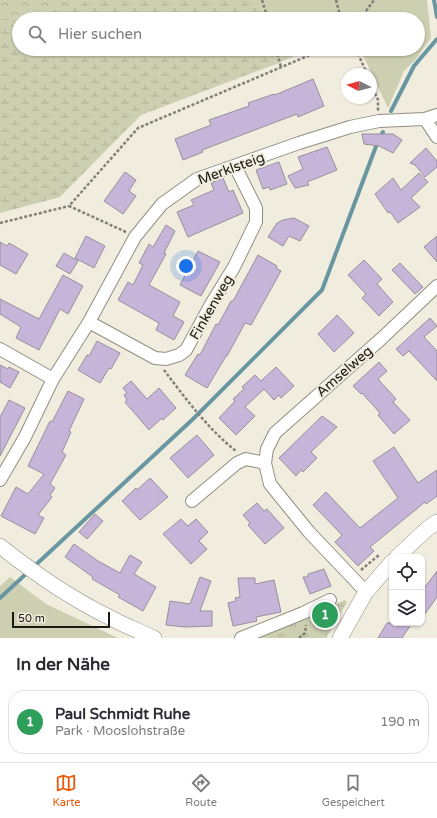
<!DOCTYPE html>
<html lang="de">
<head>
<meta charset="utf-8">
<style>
	:root { --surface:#fff; --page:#f2f2f3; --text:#2b2b33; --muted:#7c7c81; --line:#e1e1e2; --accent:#ea580c }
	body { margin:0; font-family:"Varela Round",sans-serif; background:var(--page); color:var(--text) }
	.controls { position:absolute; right:12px; bottom:12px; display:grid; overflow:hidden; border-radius:8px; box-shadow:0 1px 3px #0004 }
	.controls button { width:36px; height:36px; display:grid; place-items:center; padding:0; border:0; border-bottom:1px solid var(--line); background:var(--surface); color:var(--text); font:20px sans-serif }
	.compass { position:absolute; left:341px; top:68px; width:36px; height:36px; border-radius:50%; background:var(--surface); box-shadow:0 1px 3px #0004; rotate:275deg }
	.scale { position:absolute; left:12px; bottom:10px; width:98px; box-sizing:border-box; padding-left:4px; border:2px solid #191813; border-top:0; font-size:11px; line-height:14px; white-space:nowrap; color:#191813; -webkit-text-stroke:3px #f0ecde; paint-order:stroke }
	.you { position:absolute; left:186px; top:266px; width:14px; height:14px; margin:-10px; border:3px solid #fff; border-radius:50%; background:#1a73e8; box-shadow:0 0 0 6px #1a73e833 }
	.badge { display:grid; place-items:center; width:26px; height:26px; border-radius:50%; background:var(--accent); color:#fff; font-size:13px; font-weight:700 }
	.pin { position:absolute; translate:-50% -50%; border:2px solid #fff; box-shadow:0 1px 4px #0006 }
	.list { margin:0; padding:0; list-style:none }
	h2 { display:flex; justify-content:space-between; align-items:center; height:52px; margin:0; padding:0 16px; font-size:17px }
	h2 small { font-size:13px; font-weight:400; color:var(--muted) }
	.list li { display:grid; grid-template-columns:26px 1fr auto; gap:12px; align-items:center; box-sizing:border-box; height:64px; margin:0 8px 8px; padding:0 8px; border:1px solid var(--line); border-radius:16px }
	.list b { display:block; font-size:15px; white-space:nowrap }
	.list p { margin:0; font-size:13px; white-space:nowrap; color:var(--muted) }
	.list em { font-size:13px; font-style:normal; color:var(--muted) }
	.icon { flex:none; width:22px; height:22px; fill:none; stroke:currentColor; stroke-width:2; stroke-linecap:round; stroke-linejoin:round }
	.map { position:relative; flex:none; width:437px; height:638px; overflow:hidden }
	.search { position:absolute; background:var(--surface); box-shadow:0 1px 3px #0004; left:12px; right:12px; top:12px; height:44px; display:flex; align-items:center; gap:10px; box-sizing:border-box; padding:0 14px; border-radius:22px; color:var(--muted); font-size:15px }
	.sheet { height:124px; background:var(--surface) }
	nav { display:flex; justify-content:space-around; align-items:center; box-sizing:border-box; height:56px; border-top:1px solid var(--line); background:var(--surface); font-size:11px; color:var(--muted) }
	nav a { display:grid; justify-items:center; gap:2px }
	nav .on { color:var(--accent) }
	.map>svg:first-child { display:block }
	.grass { fill:#cdcfb1 }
	.forest { fill:url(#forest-crowns) }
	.wetland { fill:url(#wetland-marsh) }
	.park { fill:url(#park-tufts) }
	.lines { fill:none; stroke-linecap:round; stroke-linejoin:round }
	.stream { stroke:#6897a2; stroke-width:4 }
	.building { fill:#c7b5d9; stroke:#96909c }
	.minor-casing { stroke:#928e82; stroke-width:14 }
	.tertiary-casing { stroke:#928e82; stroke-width:16 }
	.path { stroke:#827f76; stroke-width:2.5; stroke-dasharray:3 2; stroke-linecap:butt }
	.minor { stroke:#fff; stroke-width:12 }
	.tertiary { stroke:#fff; stroke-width:15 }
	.labels { text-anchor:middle; stroke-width:4; stroke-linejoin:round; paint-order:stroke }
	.street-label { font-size:14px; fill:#191813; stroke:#f0ecde }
</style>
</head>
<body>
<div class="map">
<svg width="437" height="638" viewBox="0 0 437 638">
	<defs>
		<pattern id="forest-crowns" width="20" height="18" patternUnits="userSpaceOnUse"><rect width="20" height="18" fill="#cdcfb1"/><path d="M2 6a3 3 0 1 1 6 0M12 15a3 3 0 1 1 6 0" fill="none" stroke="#afb197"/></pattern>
		<pattern id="wetland-marsh" width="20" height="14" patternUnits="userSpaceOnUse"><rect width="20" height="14" fill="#cdcfb1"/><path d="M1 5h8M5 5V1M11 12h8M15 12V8" fill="none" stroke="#afb197"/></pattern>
		<pattern id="park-tufts" width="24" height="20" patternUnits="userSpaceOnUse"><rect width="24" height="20" fill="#cdcfb1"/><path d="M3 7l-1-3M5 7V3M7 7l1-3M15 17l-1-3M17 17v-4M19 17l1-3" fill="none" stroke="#afb197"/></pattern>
	</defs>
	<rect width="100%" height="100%" fill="#f0ecde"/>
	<path class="grass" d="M 259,0 L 427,0 L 431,38 L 416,59 L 404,71 L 388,108 L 360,49 L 418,49 L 418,19 L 264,19 Z
		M 272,49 L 311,49 L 276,64 Z
		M 10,577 L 46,604 L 118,638 L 0,638 L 0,586 Z"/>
	<path class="forest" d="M 0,0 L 88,0 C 60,9 29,18 0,19 Z"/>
	<path class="wetland" d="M 88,0 L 259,0 L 264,19 L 19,19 L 19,49 L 272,49 L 276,64 L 141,115 L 60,197 L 0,213 L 0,19 C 29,18 60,9 88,0 Z"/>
	<path class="park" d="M 345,600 L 347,602 L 326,638 L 254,638 L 282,628 Z"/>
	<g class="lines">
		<path class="stream" d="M 434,0 L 437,17
			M 391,111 L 414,66 L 437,39
			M 0,598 L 193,419 L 322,290 L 378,141 L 383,132"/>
	</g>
	<path class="building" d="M 313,79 L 324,106 L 298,117 L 297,114 L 202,150 L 203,152 L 183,160 L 175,139 L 211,125 L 209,120 L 249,106 L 248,103 L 274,94 L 275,95 Z
		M 362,134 L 393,134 L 402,140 L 393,153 L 379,146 L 364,144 Z
		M 327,147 L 337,170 L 307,182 L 309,185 L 295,188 L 288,176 L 303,169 L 298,157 Z
		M 426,148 L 437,161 L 437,167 L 425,177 L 415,165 L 410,163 Z
		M 279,162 L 287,184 L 270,190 L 269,187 L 263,189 L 256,170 Z
		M 125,172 L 136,180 L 129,191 L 136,196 L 123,214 L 104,201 Z
		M 419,173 L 428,182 L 411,198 L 420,207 L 398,223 L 390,212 L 388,213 L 375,194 L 393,178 L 401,190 Z
		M 223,178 L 229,192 L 233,190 L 243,213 L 188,237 L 177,212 L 194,205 L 191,200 L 214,190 L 211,183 Z
		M 294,218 L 309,226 L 300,241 L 289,236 L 283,246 L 268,237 L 277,223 L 283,220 Z
		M 166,225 L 175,231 L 164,253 L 166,254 L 149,285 L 180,302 L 173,316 L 184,322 L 174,340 L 156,330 L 159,323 L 118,300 L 128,282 L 133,285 L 143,265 L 139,263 L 149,244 L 153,247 Z
		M 86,236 L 105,246 L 94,268 L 75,258 Z
		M 437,236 L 437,262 L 424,247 Z
		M 0,242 L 7,246 L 9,243 L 28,254 L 16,274 L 0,265 Z
		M 198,251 L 220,262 L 201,296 L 180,285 Z
		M 64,253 L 78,261 L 70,274 L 56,266 Z
		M 258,255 L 277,266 L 276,268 L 281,271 L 251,325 L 245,323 L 227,356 L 226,356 L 207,388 L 185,375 L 198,354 L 200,355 L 216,324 L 218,325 L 231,301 L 233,301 Z
		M 364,260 L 382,279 L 377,284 L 393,302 L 379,316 L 362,298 L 366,294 L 348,275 Z
		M 400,263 L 423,287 L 415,294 L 392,270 Z
		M 63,275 L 83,286 L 68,314 L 60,309 L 39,350 L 16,338 L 21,327 L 0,314 L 0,299 L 39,319 Z
		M 337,315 L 354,333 L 334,352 L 318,334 Z
		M 430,318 L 437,326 L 424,337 L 437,351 L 437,381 L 409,351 L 403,356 L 396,349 Z
		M 97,341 L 120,353 L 111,369 L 109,368 L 100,383 L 78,370 L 87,355 L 89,356 Z
		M 379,362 L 387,371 L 378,379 L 396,399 L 393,402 L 410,420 L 394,434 L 378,415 L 380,413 L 362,393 L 361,394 L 353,386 Z
		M 0,365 L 8,369 L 9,367 L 19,372 L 10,388 L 0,382 Z
		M 276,367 L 294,386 L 281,398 L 279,395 L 274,400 L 264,389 L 245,407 L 255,416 L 236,435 L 219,418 L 235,401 L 233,399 L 244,389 L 242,387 L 255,375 L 261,381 Z
		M 131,381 L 147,399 L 159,388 L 176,408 L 163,420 L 162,418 L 149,430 L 125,402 L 127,400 L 124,395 L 127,393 L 123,388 Z
		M 68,391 L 84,399 L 69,431 L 71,432 L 62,452 L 66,455 L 50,484 L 55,488 L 50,495 L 52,497 L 38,515 L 44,518 L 35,534 L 1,516 L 16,487 L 28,494 L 44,474 L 28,466 L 50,421 L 52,422 Z
		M 9,400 L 25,408 L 0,456 L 0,417 Z
		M 322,416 L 337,427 L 311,452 L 317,458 L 303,472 L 301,470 L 296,476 L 279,458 Z
		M 197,435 L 214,455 L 188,478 L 170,458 Z
		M 394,447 L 418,483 L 437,470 L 437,496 L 426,504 L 425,502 L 370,547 L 374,551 L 358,566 L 335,542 L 342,535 L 313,505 L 326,492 L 360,528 L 398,498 L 373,461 Z
		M 150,478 L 168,497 L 140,520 L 122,501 L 136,488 L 137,490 Z
		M 257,503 L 264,511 L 267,509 L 284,528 L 265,544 L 248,525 L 250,523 L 243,515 Z
		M 95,514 L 103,521 L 87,539 L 79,532 Z
		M 181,519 L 188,526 L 196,519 L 208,532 L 199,541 L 207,549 L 191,564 L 163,534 Z
		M 74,544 L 98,561 L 120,573 L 130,555 L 142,562 L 134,574 L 156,587 L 143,611 L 118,597 L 120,595 L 92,579 L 93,577 L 65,557 Z
		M 324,569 L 331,586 L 310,594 L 303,577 L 308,577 L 308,574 Z
		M 437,571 L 437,597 L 422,618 L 422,591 Z
		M 200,577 L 211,581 L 200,611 L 212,611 L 212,626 L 185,627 L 166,625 L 170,601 L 190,604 Z
		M 238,578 L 255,578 L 255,584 L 274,580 L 281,612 L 256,617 L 257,621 L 233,626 L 228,603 L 236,601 L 235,598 L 240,597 Z
		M 387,623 L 412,623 L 402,638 L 378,638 Z"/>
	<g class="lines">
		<g class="minor-casing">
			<path id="minor" d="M 425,119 L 437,137
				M 89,322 L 155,358 L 166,359 L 179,355 L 186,350 L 210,306 L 234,267 L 256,222 L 256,208 L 235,166
				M 0,349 L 53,379 L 25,437 L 0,480
				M 53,379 L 89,322 L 135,237 L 162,204 L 197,179 L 299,143 L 350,127 L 379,121 L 425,119 L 437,115
				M 192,501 L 237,463 L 246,459 L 265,463
				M 366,592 L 309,532 L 270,484 L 265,463 L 267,449 L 275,433 L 381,339 L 437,286
				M 241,638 L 303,613 L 330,600"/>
		</g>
		<g class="tertiary-casing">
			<path id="tertiary" d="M 0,546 C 34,573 70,598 109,617 C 123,625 139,631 154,638
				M 397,557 L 427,529 L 437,522
				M 340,638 L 366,592 L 392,562"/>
		</g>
		<path class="path" d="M 262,0 L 268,19
			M 336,0 L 341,19
			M 360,19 L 374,0
			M 276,49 L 281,67
			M 356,49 L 367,74
			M 371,84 L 378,100 L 378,111
			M 0,223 L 69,206
			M 126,232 L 69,206 L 138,128 L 324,49
			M 164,370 C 185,398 209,430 236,451
			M 361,570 L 379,555
			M 299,638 L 305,633 L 306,625"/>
		<use href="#minor" class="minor"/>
		<use href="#tertiary" class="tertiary"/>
	</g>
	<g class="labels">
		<g class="street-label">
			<text transform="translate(231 168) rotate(-20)" y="5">Merklsteig</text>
			<text transform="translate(211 307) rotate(-60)" y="5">Finkenweg</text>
			<text transform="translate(344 371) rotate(-41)" y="5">Amselweg</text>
		</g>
	</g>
</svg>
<div class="controls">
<button><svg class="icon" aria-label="locate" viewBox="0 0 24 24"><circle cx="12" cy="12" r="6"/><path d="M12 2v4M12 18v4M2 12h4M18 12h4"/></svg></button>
<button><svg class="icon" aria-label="layers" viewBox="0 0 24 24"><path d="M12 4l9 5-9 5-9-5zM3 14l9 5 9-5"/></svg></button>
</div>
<svg class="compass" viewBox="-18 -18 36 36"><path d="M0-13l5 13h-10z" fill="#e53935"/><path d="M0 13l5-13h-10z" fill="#7c7c81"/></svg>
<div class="scale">50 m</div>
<div class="you"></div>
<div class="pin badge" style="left:325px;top:615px;background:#2e9e5b">1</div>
<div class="search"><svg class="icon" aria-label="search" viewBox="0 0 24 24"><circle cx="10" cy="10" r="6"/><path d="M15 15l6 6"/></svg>Hier suchen</div>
</div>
<section class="sheet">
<h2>In der Nähe<small></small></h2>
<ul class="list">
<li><span class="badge" style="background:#2e9e5b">1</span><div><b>Paul Schmidt Ruhe</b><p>Park · Mooslohstraße</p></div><em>190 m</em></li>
</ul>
</section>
<nav>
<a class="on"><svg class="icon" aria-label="map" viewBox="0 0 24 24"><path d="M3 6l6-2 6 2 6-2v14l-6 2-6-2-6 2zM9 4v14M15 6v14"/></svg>Karte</a>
<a><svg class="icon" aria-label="directions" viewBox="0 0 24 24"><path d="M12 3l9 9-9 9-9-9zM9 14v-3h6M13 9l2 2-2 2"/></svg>Route</a>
<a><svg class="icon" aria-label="saved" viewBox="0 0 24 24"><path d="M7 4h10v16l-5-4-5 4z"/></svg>Gespeichert</a>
</nav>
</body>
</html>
